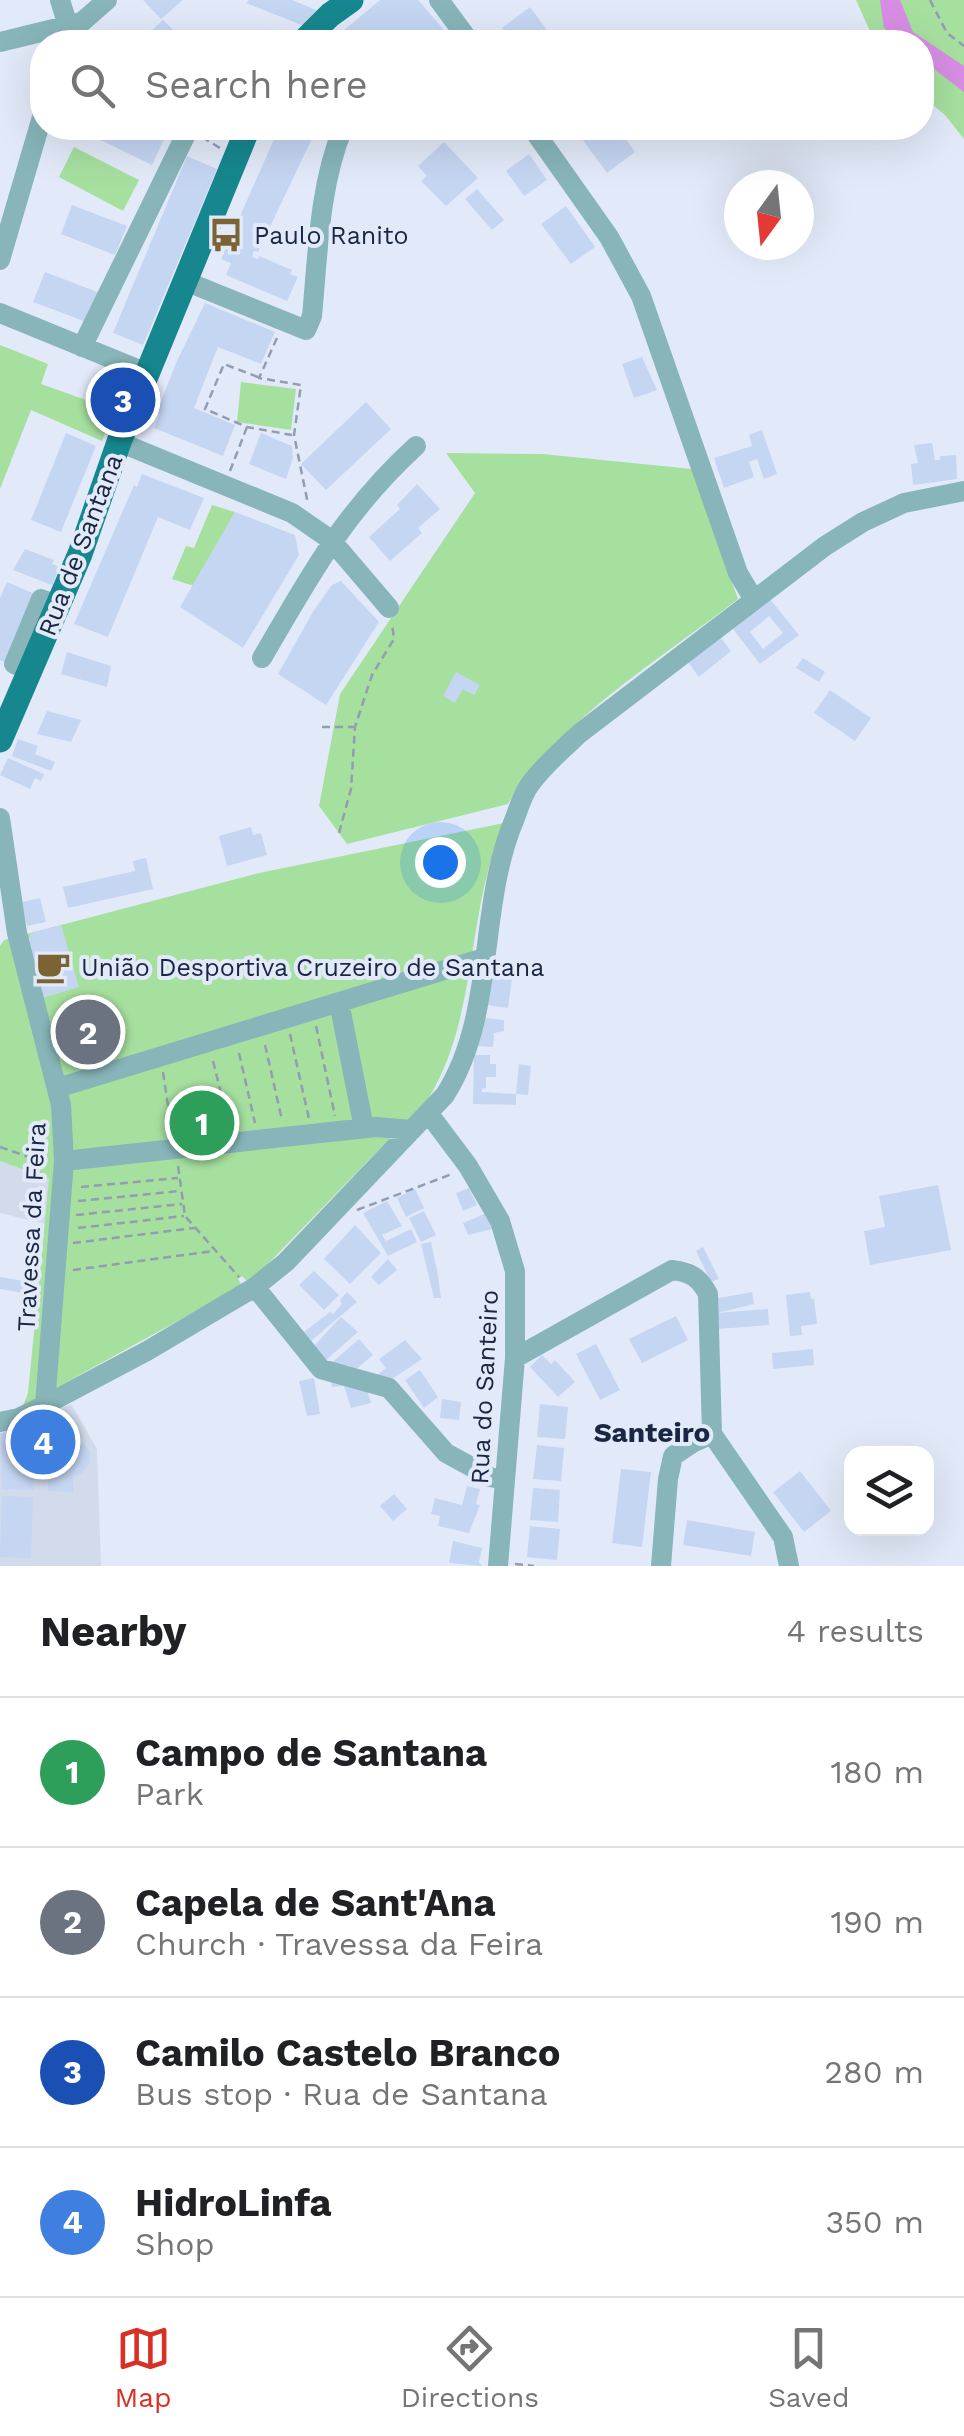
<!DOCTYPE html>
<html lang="en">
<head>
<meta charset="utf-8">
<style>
	:root { --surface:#fff; --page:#f2f2f2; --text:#202124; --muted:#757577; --line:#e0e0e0; --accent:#d93025 }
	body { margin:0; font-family:"Work Sans",sans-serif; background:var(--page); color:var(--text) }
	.controls { position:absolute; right:30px; bottom:30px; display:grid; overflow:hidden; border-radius:20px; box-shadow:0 10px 40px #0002 }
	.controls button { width:90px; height:90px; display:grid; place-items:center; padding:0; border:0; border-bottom:2px solid var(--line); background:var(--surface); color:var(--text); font:50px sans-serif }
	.compass { position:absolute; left:724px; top:170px; width:90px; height:90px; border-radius:50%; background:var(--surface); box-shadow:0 10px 40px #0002; rotate:195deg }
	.you { position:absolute; left:440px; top:862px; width:35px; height:35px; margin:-25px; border:8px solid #fff; border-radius:50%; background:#1a73e8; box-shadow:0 0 0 15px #1a73e833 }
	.badge { display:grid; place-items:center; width:65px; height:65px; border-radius:50%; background:var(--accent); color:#fff; font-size:32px; font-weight:700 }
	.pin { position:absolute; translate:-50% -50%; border:5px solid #fff; box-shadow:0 2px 10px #0006 }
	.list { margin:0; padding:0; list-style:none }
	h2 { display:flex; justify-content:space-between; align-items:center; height:130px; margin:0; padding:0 40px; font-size:42px }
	h2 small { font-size:32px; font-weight:400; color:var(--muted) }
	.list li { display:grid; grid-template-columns:65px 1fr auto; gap:30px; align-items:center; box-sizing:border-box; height:150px; padding:0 40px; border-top:2px solid var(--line) }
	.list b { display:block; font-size:38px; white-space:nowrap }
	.list p { margin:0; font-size:32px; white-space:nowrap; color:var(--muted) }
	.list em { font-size:32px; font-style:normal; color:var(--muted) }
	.icon { flex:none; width:55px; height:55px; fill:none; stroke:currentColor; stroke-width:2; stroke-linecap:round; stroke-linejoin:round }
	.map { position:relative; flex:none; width:964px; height:1566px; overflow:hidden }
	.search { position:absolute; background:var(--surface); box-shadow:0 10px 40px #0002; left:30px; right:30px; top:30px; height:110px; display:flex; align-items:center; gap:25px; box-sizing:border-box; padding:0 35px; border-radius:40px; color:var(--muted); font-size:38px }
	.sheet { height:730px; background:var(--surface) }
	nav { display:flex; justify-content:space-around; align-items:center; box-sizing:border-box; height:140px; border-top:2px solid var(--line); background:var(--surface); font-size:28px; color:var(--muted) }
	nav a { display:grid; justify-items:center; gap:5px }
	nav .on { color:var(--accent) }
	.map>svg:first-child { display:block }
	.built { fill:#d1dbeb }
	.green { fill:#a6e09f }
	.water { fill:#d78de3 }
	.building { fill:#c5d6f2; fill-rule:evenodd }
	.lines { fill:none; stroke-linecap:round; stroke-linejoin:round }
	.path { stroke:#929db0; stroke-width:2.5; stroke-dasharray:8 5; stroke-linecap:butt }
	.minor { stroke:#87b5b9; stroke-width:20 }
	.major { stroke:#16878e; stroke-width:25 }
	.labels { text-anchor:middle; stroke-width:8; stroke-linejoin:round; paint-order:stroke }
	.poi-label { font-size:25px; fill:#192742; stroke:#e2eaf9; text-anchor:start }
	.street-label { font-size:25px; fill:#192742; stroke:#e2eaf9 }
	.neighbourhood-label { font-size:28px; font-weight:bold; fill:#192742; stroke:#e2eaf9 }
</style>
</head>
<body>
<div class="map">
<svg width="964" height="1566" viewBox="0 0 964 1566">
	<rect width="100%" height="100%" fill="#e2eaf9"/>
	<path class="built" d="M 0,1161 L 49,1179 L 46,1224 L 0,1213 Z
		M 71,1404 L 97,1449 L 101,1566 L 0,1566 L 0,1433 L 25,1427 Z"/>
	<path class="green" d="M 856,0 L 964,0 L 964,139 L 945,115 L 922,96 L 922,42 L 875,42 Z
		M 74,147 L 139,180 L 123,211 L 59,177 Z
		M 0,345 L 48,364 L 41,384 L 86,400 L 93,383 L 120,395 L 102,441 L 31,410 L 0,489 Z
		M 241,382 L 296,389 L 291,430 L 237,422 Z
		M 446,453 L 543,454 L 692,469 L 738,599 C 669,653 548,728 508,804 L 347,844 L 319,806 L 340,694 L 475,493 Z
		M 212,505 L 235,512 L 194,586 L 172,579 L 186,546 L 194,548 Z
		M 504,823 C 499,837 493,852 489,867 C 468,944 471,1030 428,1099 L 260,1272 L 247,1281 L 242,1276 L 238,1279 L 241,1284 L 214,1301 L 23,1406 L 28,1393 L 49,1179 L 0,1161 L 0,946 L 4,940 L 259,873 Z"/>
	<path class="water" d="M 880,0 L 900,0 L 913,32 L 964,66 L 964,92 L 922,60 L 922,42 L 900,42 L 884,28 Z"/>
	<path class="building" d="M 143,0 L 183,0 L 161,19 Z
		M 249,0 L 292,0 L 321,12 L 304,26 L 246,3 Z
		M 380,0 L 418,0 L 445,31 L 432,42 L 330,42 Z
		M 530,7 L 556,42 L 512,42 L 502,28 Z
		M 163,20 L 186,42 L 141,40 Z
		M 76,128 L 146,128 L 165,137 L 152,165 Z
		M 279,128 L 317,128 L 258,252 L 254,251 L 252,257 L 258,259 L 259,256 L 292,270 L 290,274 L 298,277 L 287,301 L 226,275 L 231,263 L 221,259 Z
		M 574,128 L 618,128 L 635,152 L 607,173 Z
		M 444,142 L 478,178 L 446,206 L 421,181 L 427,176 L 418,166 Z
		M 529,154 L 547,180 L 524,196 L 506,171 Z
		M 187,156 L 217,169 L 143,345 L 113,333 Z
		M 477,189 L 504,220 L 492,230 L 465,199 Z
		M 72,205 L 127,226 L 115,255 L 61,234 Z
		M 566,206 L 595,247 L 571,264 L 541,224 Z
		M 45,272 L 100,293 L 89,323 L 33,302 Z
		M 205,303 L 275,332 L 261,364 L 218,347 L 194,408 L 235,425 L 223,456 L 154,428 L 160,414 L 157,412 L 176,363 Z
		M 642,357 L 657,390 L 634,398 L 622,364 Z
		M 366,402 L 391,429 L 326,490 L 301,464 Z
		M 762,430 L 777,474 L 764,479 L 757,459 L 749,462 L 754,477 L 724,488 L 714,458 L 752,446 L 749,435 Z
		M 66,433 L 96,446 L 61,532 L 31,520 Z
		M 261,433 L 292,446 L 293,458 L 286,479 L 249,464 Z
		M 932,443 L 935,460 L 940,460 L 940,456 L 956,455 L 957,479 L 913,485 L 911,464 L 918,463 L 914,445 Z
		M 142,474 L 204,498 L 190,530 L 158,517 L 108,637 L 74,624 L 134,485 L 137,487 Z
		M 417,484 L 440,509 L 418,528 L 422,533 L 390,561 L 369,537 L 400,509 L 397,505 Z
		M 235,512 L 295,535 L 299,555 L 243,648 L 180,607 Z
		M 25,549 L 54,560 L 52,564 L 60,567 L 52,585 L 13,570 Z
		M 341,581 L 379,622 L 326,705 L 278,674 L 314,610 L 332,585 Z
		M 7,582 L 37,595 L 7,663 L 0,660 L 0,598 Z
		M 770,599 L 799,635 L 760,664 L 733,629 ZM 769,616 L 783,633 L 763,649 L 750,632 Z
		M 721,638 L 731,651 L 699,677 L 688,662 Z
		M 67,652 L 111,666 L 107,687 L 61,674 Z
		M 803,658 L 825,672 L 819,682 L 796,668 Z
		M 456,672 L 480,685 L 474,695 L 463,689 L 455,703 L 443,696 Z
		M 830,690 L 871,718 L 855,741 L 814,713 Z
		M 47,711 L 81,720 L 71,742 L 37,734 Z
		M 18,739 L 38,746 L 35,754 L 55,762 L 51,771 L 12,756 Z
		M 8,758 L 44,774 L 41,781 L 35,778 L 30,789 L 0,775 Z
		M 251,827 L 253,835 L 261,833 L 267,855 L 227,866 L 219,836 Z
		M 146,858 L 153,889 L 68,908 L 63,887 L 135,871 L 133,861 Z
		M 40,898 L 46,922 L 27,926 L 22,902 Z
		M 61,925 L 79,987 L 42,998 L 26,946 L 31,933 Z
		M 494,963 L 504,965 L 501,977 L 512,979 L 508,1008 L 486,1005 Z
		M 92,1013 L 94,1023 L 103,1021 L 106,1034 L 95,1037 L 97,1044 L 75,1049 L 70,1029 L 81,1027 L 78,1016 Z
		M 485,1018 L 504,1020 L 504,1031 L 494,1033 L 493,1047 L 478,1046 Z
		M 474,1055 L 490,1055 L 490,1064 L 496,1064 L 496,1077 L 486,1077 L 486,1088 L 482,1089 L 482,1092 L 516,1094 L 519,1064 L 531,1066 L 528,1095 L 516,1094 L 516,1105 L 473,1104 Z
		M 938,1185 L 951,1250 L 870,1265 L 864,1231 L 885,1227 L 879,1196 Z
		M 469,1188 L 477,1205 L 463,1211 L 456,1193 Z
		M 415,1189 L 424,1208 L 406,1217 L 397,1198 Z
		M 387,1201 L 402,1226 L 382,1235 L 386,1241 L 411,1229 L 417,1242 L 388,1256 L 363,1213 Z
		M 424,1211 L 436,1235 L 421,1242 L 409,1218 Z
		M 489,1212 L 496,1228 L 468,1235 L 463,1223 Z
		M 355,1225 L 381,1253 L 350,1284 L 324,1259 Z
		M 431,1242 L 438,1275 L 441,1298 L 434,1298 L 421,1244 Z
		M 703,1247 L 719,1279 L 711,1282 L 696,1251 Z
		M 388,1259 L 397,1270 L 379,1285 L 371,1277 Z
		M 314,1271 L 339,1295 L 324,1310 L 299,1285 Z
		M 0,1277 L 41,1284 L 40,1296 L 0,1289 Z
		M 347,1292 L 357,1302 L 311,1341 L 304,1332 L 330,1312 L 333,1314 L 342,1304 L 340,1300 Z
		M 752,1292 L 754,1304 L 717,1313 L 714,1299 Z
		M 810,1292 L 811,1299 L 814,1298 L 817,1324 L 801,1326 L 802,1335 L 790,1336 L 786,1295 Z
		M 768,1309 L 769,1325 L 718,1329 L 717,1313 Z
		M 676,1316 L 688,1340 L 642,1363 L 629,1339 Z
		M 341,1317 L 358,1332 L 325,1361 L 313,1347 Z
		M 359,1339 L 373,1355 L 354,1371 L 349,1365 L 343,1371 L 329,1365 Z
		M 405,1340 L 422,1359 L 389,1381 L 376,1376 L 386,1368 L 379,1359 Z
		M 596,1344 L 620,1390 L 600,1400 L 576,1354 Z
		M 813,1349 L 814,1365 L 773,1369 L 772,1353 Z
		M 542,1355 L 551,1364 L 555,1360 L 575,1382 L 558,1397 L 530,1367 Z
		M 420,1370 L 438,1397 L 424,1408 L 405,1380 Z
		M 330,1377 L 364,1380 L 371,1403 L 351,1408 L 344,1386 L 332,1387 Z
		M 314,1378 L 320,1414 L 307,1416 L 299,1381 Z
		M 442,1399 L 461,1402 L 459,1420 L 440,1418 Z
		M 540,1404 L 568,1407 L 565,1439 L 537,1437 Z
		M 0,1433 L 78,1438 L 90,1451 L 90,1463 L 82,1473 L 73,1476 L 73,1492 L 48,1491 L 48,1475 L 34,1474 L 34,1490 L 2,1489 Z
		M 537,1445 L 564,1448 L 561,1481 L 533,1479 Z
		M 621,1469 L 651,1472 L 642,1547 L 612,1543 Z
		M 800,1471 L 831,1511 L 804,1532 L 773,1492 Z
		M 467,1486 L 480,1489 L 476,1504 L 480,1505 L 469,1533 L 438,1526 L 440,1516 L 431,1514 L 435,1498 L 462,1505 Z
		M 533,1488 L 560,1490 L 558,1522 L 530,1520 Z
		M 394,1494 L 407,1509 L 393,1521 L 380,1506 Z
		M 2,1496 L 33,1497 L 31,1558 L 0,1557 Z
		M 687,1520 L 755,1532 L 751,1556 L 683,1545 Z
		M 530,1526 L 560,1529 L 557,1560 L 527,1557 Z
		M 453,1541 L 482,1548 L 479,1562 L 482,1566 L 449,1563 Z"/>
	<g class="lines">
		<path class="path" d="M 930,0 L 947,33 L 964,46
			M 202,137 L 220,148
			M 277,338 L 259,378 L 301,385 L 294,435 L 308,504
			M 258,377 L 224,364 L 205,409 L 247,427 L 292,435
			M 230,471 L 247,427
			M 322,727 L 354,727
			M 339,833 L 351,789 L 355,727 L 372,675 L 394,639 L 392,624
			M 316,1026 L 335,1116
			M 290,1034 L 309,1119
			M 265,1045 L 282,1120
			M 239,1053 L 255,1123
			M 213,1061 L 229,1126
			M 163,1072 L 172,1133
			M 0,1147 L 46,1163
			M 178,1166 L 185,1216 L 239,1277
			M 81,1187 L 178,1178
			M 78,1201 L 180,1191
			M 357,1210 L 452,1174
			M 76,1215 L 182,1204
			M 78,1228 L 184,1216
			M 73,1243 L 194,1228
			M 73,1270 L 214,1251
			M 515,1564 L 534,1566"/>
		<path class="minor" d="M 60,0 L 68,26
			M 439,0 L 470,42
			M 0,42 L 82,22 L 107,0
			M 532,128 L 609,237 L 641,296 L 738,573 L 754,600
			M 0,260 L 42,117
			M 185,281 L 306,330 L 312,316 C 318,253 319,186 343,128
			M 0,313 L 147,373
			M 82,347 L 189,128
			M 119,442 L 292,513 L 331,540 L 389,608
			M 262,658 C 311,574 344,512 416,446
			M 31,671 L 14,664 L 41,599 L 59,606
			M 0,818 L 17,933 L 61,1105 L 64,1161 L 45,1405
			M 339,1002 L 364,1128
			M 57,1088 L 484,958
			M 429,1114 L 468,1166 L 500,1221 L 515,1271 L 515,1358 L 498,1566
			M 64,1161 L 376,1127 L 412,1130
			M 255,1287 L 321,1369 L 389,1388 L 446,1453 L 490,1477 L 505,1480
			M 515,1358 L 672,1270 C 690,1272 699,1277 708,1294 L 712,1434 L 783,1537 L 789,1566
			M 0,1422 L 19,1418 L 45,1405 L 147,1351 L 255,1287 L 286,1262 L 445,1095 C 497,1013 477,906 515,818 C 519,807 523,793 531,783 C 545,764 563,749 580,733 L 825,546 L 863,522 L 904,503 L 964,491
			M 661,1566 L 668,1479 L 673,1456 L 694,1442 L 712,1434"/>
		<path class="major" d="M 303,42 L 330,15 L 351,0
			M 0,740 L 80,554 L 119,442 L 248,128"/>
	</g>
	<defs>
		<g id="bus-bare" transform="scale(2.7)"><path d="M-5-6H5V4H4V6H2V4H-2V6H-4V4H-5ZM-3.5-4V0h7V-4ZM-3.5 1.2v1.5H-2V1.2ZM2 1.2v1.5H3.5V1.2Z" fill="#7c6334" stroke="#e2eaf9" stroke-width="2.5" paint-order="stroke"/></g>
		<g id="cafe-bare" transform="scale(2.7)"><path d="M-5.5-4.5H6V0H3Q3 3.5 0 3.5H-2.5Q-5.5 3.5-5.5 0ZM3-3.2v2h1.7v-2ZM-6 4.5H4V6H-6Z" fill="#7c6334" stroke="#e2eaf9" stroke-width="2.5" paint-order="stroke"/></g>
	</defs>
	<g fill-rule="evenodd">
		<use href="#bus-bare" x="226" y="235"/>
		<use href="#cafe-bare" x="53" y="967"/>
	</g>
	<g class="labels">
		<g class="poi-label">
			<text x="254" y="244">Paulo Ranito</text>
			<text x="81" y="976">União Desportiva Cruzeiro de Santana</text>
		</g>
		<g class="street-label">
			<text transform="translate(80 545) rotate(-69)" y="9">Rua de Santana</text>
			<text transform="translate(31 1227) rotate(-87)" y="9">Travessa da Feira</text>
			<text transform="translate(484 1387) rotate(-87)" y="9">Rua do Santeiro</text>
		</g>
		<g class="neighbourhood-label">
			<text x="652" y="1442">Santeiro</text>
		</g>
	</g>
</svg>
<div class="controls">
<button><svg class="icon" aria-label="layers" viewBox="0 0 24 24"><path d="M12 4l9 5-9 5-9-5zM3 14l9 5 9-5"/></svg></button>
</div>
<svg class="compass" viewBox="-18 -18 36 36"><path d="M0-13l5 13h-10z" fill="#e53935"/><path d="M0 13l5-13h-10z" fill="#757577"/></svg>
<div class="you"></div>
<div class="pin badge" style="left:202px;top:1123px;background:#2e9e5b">1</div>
<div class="pin badge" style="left:88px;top:1032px;background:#6b7280">2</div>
<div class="pin badge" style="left:123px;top:400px;background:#1a4fb4">3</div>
<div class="pin badge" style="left:43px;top:1442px;background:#3f7fe0">4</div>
<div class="search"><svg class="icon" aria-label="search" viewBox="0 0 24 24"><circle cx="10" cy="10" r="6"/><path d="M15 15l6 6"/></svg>Search here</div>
</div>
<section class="sheet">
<h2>Nearby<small>4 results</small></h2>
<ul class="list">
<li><span class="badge" style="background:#2e9e5b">1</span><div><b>Campo de Santana</b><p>Park</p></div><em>180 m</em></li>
<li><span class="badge" style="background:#6b7280">2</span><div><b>Capela de Sant'Ana</b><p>Church · Travessa da Feira</p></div><em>190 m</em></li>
<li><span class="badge" style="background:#1a4fb4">3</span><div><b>Camilo Castelo Branco</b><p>Bus stop · Rua de Santana</p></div><em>280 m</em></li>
<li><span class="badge" style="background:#3f7fe0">4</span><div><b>HidroLinfa</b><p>Shop</p></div><em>350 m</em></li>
</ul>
</section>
<nav>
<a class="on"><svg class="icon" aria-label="map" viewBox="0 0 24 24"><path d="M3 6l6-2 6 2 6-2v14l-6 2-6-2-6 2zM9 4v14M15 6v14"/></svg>Map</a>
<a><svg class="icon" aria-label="directions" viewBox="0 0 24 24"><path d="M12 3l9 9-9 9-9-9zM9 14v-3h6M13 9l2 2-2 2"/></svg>Directions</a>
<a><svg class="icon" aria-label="saved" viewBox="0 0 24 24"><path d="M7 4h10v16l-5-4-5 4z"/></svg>Saved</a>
</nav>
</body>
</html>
